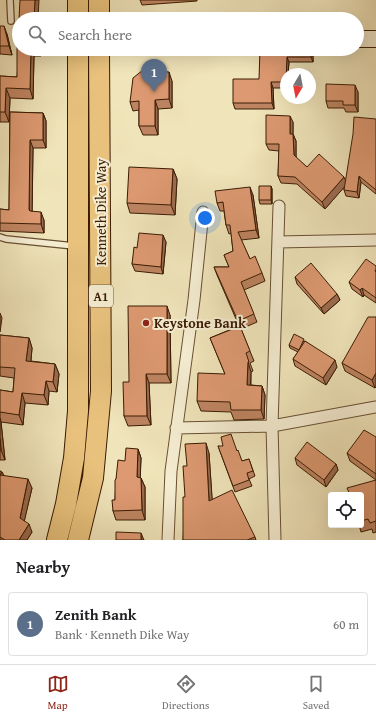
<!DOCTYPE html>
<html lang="en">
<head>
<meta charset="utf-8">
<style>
	:root { --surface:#fff; --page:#f2f2f2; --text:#202124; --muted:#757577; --line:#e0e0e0; --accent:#8f2418 }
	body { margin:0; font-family:"Gentium Book Plus",serif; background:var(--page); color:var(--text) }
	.controls { position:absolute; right:12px; bottom:12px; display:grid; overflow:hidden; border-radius:4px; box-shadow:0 4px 16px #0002 }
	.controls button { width:36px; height:36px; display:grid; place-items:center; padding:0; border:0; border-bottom:1px solid var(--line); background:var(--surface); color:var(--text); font:20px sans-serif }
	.compass { position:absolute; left:280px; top:68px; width:36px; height:36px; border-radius:50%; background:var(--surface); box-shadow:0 4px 16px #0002; rotate:190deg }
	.you { position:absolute; left:205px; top:218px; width:14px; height:14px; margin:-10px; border:3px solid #fff; border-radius:50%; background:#1a73e8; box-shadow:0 0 0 6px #1a73e833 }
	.badge { display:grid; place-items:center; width:26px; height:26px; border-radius:50%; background:var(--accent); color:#fff; font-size:13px; font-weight:700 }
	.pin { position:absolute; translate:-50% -33px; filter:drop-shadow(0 1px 2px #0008) }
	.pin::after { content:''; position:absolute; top:21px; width:14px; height:12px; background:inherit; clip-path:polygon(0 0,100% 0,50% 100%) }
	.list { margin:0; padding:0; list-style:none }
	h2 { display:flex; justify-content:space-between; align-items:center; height:52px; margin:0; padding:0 16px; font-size:17px }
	h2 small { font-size:13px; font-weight:400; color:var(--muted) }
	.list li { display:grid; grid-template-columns:26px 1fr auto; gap:12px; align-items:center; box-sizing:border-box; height:64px; margin:0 8px 8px; padding:0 8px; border:1px solid var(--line); border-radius:4px }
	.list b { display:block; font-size:15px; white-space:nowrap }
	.list p { margin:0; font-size:13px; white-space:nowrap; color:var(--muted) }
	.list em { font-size:13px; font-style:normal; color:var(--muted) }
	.icon { flex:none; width:22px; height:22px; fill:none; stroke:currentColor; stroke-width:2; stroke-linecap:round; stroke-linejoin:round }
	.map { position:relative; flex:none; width:376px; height:540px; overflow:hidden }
	.search { position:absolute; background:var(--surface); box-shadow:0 4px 16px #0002; left:12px; right:12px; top:12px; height:44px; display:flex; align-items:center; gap:10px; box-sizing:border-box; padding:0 14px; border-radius:22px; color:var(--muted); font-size:15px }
	.sheet { height:124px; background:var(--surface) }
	nav { display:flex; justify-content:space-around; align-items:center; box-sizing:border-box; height:56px; border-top:1px solid var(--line); background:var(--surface); font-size:11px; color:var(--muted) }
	nav a { display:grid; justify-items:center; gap:2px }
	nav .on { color:var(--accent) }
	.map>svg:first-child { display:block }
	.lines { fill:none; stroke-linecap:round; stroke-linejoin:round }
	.lane-casing { stroke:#684e32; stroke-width:8 }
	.street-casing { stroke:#684e32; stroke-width:13 }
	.secondary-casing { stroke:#3a1c04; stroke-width:18 }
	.highway-casing { stroke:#3a1c04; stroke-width:22 }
	.lane { stroke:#f5edd2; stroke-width:5.5 }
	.street { stroke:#f5edd2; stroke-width:11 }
	.secondary { stroke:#f5edd2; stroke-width:16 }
	.highway { stroke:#e8c27d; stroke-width:20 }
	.wall { fill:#be8461; stroke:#3a1c04 }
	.shaded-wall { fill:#9b6b4f; stroke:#3a1c04 }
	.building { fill:#dd9971; stroke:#3a1c04 }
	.poi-dot { fill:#8f2418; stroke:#f5edd2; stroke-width:1.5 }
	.labels { text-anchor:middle; stroke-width:4; stroke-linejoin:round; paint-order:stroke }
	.shield { fill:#f5edd2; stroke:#725b42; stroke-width:1 }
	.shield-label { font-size:13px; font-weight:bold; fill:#3a1c04 }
	.street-label { font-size:14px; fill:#3a1c04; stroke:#f5edd2 }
	.poi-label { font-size:14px; font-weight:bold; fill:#3a1c04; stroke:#f5edd2; text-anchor:start }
</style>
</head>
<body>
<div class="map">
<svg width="376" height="540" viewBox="0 0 376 540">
	<rect width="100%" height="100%" fill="#f0e4ba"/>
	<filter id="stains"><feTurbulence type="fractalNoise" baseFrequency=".005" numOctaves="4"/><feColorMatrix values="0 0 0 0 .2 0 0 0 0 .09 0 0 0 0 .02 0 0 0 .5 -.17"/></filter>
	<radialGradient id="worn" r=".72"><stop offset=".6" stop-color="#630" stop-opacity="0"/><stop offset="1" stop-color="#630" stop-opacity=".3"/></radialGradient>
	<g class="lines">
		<g class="lane-casing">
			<path id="lane" d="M 10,0 L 11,21
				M 0,237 L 6,239 L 74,246"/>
		</g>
		<g class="street-casing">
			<path id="street" d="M 278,242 L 376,240
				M 176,428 L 272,426 L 376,407
				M 168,540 L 171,471 L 194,300 L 203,212
				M 275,540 L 272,426 L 279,206"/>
		</g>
		<g class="secondary-casing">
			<path id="secondary" d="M 357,39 L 376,39"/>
		</g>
		<g class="highway-casing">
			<path id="highway" d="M 99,0 L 99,19
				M 78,19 L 78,0
				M 57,540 L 66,504 L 74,458 L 78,411 L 78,49
				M 78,540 L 93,478 L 101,391 L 99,49"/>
		</g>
		<use href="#lane" class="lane"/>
		<use href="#street" class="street"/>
		<use href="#secondary" class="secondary"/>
		<use href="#highway" class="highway"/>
	</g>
	<path class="wall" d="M 140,0 L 197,0 L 197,1 L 142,5 Z
		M 0,26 L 7,34 L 12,55 L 0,54 Z
		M 19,49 L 41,49 L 41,56 L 34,56 L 33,99 L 10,98 L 9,122 L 0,122 L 0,76 L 17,77 Z
		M 284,49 L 312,49 L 313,52 L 313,62 L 289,62 L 288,74 L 286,74 L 286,88 L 273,88 L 274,109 L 235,109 L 233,103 L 259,79 L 284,50 Z
		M 172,81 L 172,108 L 158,109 L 158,135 L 143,135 L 139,126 L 139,110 L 133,111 L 130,102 Z
		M 358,92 L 358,112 L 346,112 L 344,108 L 328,108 L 326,101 Z
		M 10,112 L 43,113 L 46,121 L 46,148 L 33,148 L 32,212 L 44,220 L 44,233 L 0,231 L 0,209 L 9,210 Z
		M 376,119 L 376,194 L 361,182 L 359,198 L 346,196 L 344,190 L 344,187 L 325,209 L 297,184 L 281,183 L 278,176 L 279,151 L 269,150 L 266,144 L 293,122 L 293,134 L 296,141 L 296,158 L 307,167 L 345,181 Z
		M 173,169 L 177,179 L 175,215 L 130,213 L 127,203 Z
		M 271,186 L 272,189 L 272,204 L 260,204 L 259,200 Z
		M 253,195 L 259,238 L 241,240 L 250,259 L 262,273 L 265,281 L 244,290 L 257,322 L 241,329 L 254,361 L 250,363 L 253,371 L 251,372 L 251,385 L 262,386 L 265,395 L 264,419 L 234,420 L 231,412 L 201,411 L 197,401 L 225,374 L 210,338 L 239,326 L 217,275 L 214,267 L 229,267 L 224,255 L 233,251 L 231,233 L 229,234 L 226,225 L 224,211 L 220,211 L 217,203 Z
		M 166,242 L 163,274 L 135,271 L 132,264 L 137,248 Z
		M 376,266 L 376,303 L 364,295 L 363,297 L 352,289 L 349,282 Z
		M 295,277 L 337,294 L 340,300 L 324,314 L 297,284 Z
		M 170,315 L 171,383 L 149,383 L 151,425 L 128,426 L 124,416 L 129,382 Z
		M 376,317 L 376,387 L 375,388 L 345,371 L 342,363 Z
		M 0,335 L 29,338 L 32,348 L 31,361 L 55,364 L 59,374 L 57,392 L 49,391 L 48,405 L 25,403 L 23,425 L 1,422 L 5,460 L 0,460 L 0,390 L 13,392 L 14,378 L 0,376 Z
		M 305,341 L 337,367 L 326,385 L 295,366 L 293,359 L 298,352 L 290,348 L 289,345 Z
		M 376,437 L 376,480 L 350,461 L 347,453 Z
		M 218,446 L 237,451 L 242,461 L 249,459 L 255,476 L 249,479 L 252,486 L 235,492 Z
		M 138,449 L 141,458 L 140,478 L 141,478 L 145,487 L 145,520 L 116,520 L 113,511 L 115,500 L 116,479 L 125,461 Z
		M 209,453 L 212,500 L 255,537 L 256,540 L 183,540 L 187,466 Z
		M 295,458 L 336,464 L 338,470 L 326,487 L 297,465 Z
		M 0,471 L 2,472 L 4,476 L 32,488 L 24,521 L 32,532 L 27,540 L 0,540 Z
		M 376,480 L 376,532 L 373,533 L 372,529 L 361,532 L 359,525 L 361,525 L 361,495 Z"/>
	<path class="shaded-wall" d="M 35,0 L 39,0 L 38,18 L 39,19 L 35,19 L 34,17 Z
		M 4,26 L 7,34 L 12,55 L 9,46 Z
		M 31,49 L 32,49 L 34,56 L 33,99 L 30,89 Z
		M 38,49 L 41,49 L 41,56 Z
		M 311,49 L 312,49 L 313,52 L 313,62 L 311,57 Z
		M 287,57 L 289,62 L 288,74 L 286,74 Z
		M 169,72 L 172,81 L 172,108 L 169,99 Z
		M 271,82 L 273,88 L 274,109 L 272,103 Z
		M 355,85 L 358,92 L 358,112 L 355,105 Z
		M 6,88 L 10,98 L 9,122 L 5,112 Z
		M 155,100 L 158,109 L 158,135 L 155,126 Z
		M 43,113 L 46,121 L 46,148 L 43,140 Z
		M 290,116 L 293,122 L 293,141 L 290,134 Z
		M 293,134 L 296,141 L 296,162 L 294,155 Z
		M 30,140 L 33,148 L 32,218 L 29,210 Z
		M 173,169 L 177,179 L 175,215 L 171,205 Z
		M 359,176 L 361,182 L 359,198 L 357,192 Z
		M 344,177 L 347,184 L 325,209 L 322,202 Z
		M 271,186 L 272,189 L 272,204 L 271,200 Z
		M 250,187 L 253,195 L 259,238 L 256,230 Z
		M 41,212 L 44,220 L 44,233 L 41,224 Z
		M 163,235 L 166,242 L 163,274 L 161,267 Z
		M 362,288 L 364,295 L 363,297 L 360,290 Z
		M 337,294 L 340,300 L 324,314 L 321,308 Z
		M 167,306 L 170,315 L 171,383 L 167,374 Z
		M 0,313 L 2,318 L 0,332 Z
		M 29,338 L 32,348 L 30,371 L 26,361 Z
		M 335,360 L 337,367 L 326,385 L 323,378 Z
		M 248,362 L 251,372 L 250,394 L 247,385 Z
		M 55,364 L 59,374 L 57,392 L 53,382 Z
		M 376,373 L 376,387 L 375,388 L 372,380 Z
		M 146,374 L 149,383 L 151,425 L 147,416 Z
		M 46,381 L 49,391 L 48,405 L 44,395 Z
		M 262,386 L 265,395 L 264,419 L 261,410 Z
		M 22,393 L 25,403 L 23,425 L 19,415 Z
		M 0,418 L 1,422 L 5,460 L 1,450 L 0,439 Z
		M 206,443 L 209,453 L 213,511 L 209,501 Z
		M 138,449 L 141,458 L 140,486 L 137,477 Z
		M 336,464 L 338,470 L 326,487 L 324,480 Z
		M 2,472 L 6,480 L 0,475 Z
		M 141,478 L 145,487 L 145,520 L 142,510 Z
		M 28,479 L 32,488 L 23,527 L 20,518 Z
		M 29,524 L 32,532 L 27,540 L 19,540 Z
		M 141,533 L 144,540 L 141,540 Z"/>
	<path class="building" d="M 20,0 L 35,0 L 34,17 L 38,17 L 38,19 L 19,19 Z
		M 19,21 L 19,49 L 31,49 L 30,89 L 6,88 L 5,112 L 0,112 L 0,76 L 17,77 L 17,50 Z
		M 0,26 L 4,26 L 9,46 L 0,46 Z
		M 260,49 L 284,50 L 284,49 L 311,49 L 311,57 L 287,57 L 286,82 L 271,82 L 272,103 L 233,103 L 233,79 L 259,79 Z
		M 143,70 L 169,72 L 169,99 L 155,100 L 155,126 L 139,126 L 139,101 L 130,102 L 133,78 Z
		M 326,84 L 355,85 L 355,105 L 343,105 L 343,101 L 326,101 Z
		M 10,112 L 43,113 L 43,140 L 30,140 L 29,210 L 30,211 L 41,212 L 41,224 L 0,223 L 0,209 L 9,210 Z
		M 266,115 L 290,116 L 290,134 L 293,134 L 294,155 L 307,167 L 319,154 L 344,177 L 322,202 L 295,177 L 278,176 L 279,144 L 266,144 Z
		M 354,117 L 376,119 L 376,190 L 359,176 L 357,192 L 344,190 L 353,134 Z
		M 129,167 L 173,169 L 171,205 L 127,203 Z
		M 259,186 L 271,186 L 271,200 L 259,200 Z
		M 250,187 L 256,230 L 238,232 L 250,259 L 255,256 L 262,273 L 241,282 L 254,314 L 238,321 L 214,267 L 229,267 L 224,255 L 233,251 L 230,225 L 226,225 L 223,202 L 217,203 L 215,191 Z
		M 139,233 L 163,235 L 161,267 L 132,264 L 134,247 L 137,248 Z
		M 366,259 L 376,266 L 376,269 L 375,271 L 376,272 L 376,298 L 362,288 L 360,290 L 349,282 Z
		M 311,263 L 337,294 L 321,308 L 295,277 Z
		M 128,306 L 167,306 L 167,374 L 146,374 L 147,416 L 124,416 L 123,382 L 129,382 Z
		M 368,317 L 376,317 L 376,373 L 372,380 L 342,363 Z
		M 240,326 L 250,351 L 246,353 L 249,362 L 248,362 L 247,385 L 262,386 L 261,410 L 231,410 L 230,402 L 197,401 L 198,373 L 225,374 L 210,338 Z
		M 294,334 L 304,339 L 299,350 L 289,345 Z
		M 0,335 L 29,338 L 26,361 L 55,364 L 53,382 L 46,381 L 44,395 L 22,393 L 19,415 L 0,412 L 0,390 L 13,392 L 15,368 L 0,367 Z
		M 305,341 L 335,360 L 323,378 L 293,359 Z
		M 364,430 L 376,437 L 376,474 L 347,453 Z
		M 231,434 L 237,451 L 238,450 L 242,461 L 249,459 L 253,471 L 247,473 L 249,480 L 233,486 L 218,446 L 223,446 L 221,437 Z
		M 0,439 L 1,450 L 0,450 Z
		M 307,442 L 336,464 L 324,480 L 295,458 Z
		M 206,443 L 209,501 L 232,490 L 255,537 L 247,540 L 183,540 L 183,497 L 185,497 L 183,466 L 187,466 L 185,444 Z
		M 126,448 L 138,449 L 137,477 L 141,478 L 142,510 L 113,511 L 112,500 L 115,500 L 115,480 L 116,479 L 118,460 L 125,461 Z
		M 0,471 L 2,472 L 0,475 L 28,479 L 20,518 L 29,524 L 19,540 L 5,540 L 0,537 Z
		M 376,480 L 376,521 L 370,523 L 368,519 L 361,521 L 361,495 L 350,495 L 347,488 Z
		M 116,532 L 141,533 L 141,540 L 116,540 Z"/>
	<circle class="poi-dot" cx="146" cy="323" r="4"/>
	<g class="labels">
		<rect class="shield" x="89" y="285" width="24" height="22" rx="3"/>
		<g class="shield-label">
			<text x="101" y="301">A1</text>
		</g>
		<g class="street-label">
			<text transform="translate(101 212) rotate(-90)" y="5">Kenneth Dike Way</text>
		</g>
		<g class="poi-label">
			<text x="154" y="328">Keystone Bank</text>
		</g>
	</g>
	<rect width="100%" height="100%" filter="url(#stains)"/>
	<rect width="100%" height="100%" fill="url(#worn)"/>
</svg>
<div class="controls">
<button><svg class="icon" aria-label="locate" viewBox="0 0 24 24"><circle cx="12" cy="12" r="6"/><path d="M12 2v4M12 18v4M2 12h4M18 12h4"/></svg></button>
</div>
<svg class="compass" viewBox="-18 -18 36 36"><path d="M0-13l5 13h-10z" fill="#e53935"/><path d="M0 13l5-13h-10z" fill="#757577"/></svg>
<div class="you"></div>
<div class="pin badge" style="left:154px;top:92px;background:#5c6f8a">1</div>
<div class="search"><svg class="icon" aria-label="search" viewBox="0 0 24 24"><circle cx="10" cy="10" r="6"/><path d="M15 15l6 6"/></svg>Search here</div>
</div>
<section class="sheet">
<h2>Nearby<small></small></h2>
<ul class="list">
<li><span class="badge" style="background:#5c6f8a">1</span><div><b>Zenith Bank</b><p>Bank · Kenneth Dike Way</p></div><em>60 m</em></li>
</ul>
</section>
<nav>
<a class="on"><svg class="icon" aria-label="map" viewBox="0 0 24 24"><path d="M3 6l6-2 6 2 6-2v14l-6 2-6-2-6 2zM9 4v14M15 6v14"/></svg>Map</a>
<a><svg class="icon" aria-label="directions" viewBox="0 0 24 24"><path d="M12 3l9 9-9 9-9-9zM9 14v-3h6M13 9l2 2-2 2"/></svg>Directions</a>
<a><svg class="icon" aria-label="saved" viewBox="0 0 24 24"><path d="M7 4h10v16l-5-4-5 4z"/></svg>Saved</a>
</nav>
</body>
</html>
